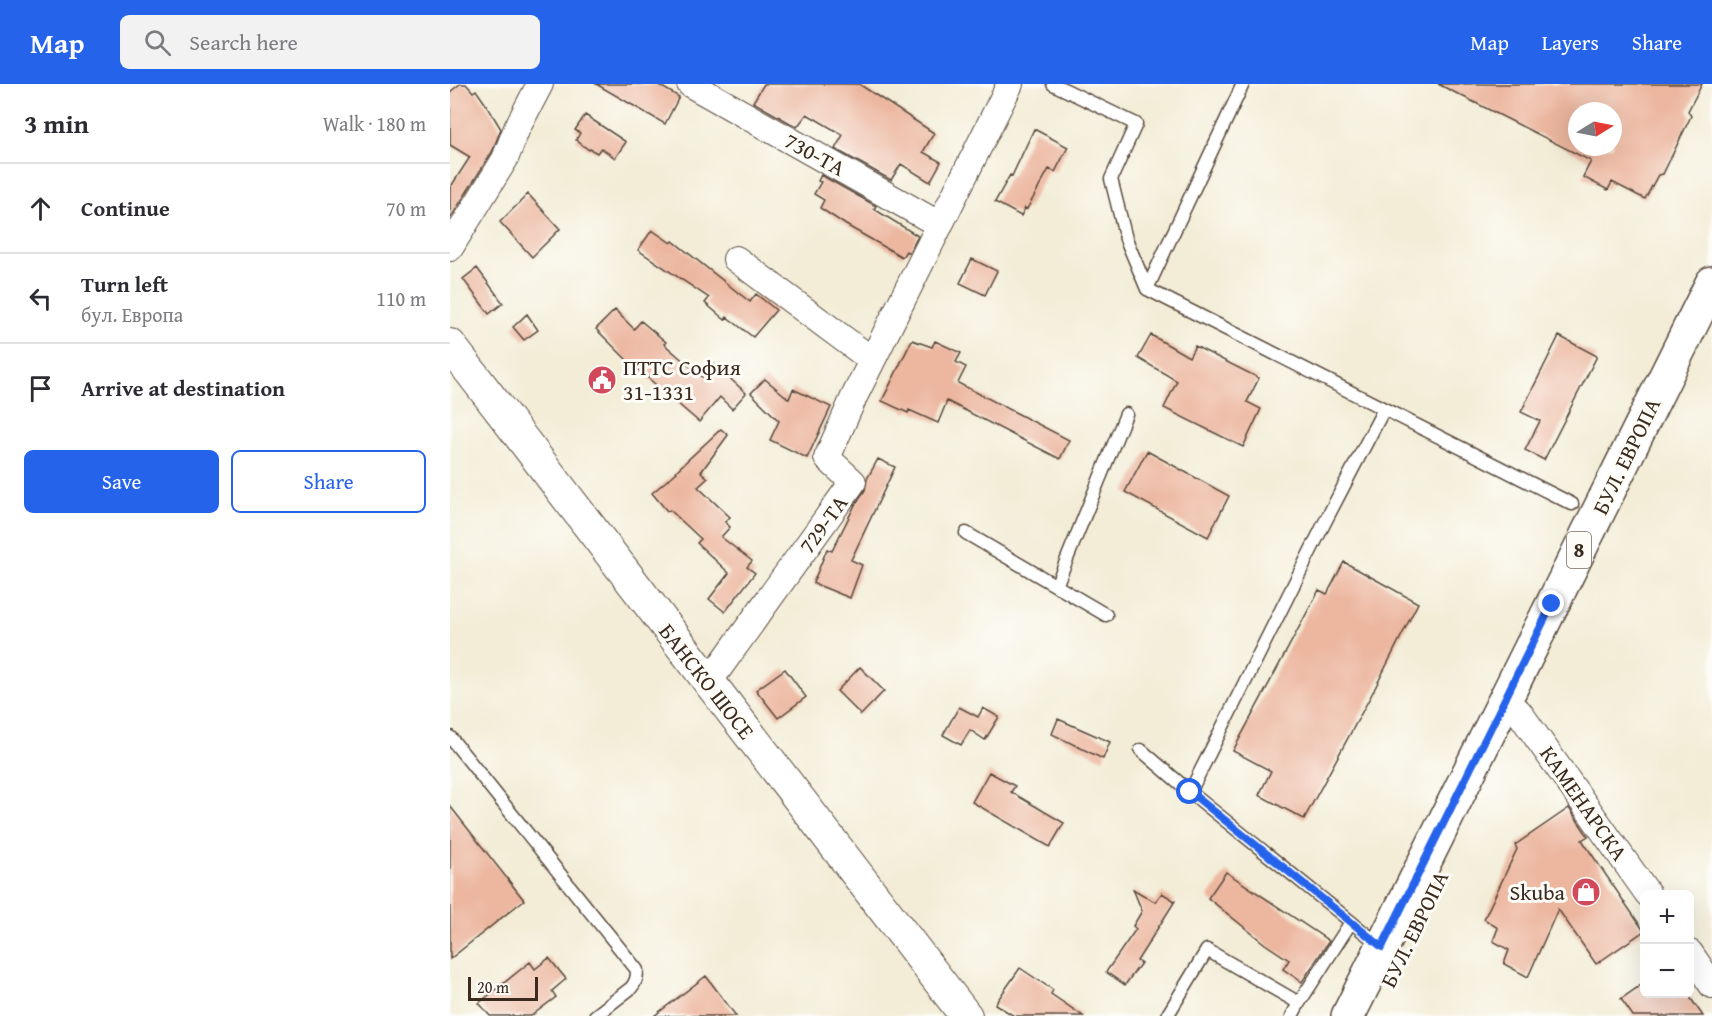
<!DOCTYPE html>
<html lang="en">
<head>
<meta charset="utf-8">
<style>
	:root { --surface:#fff; --page:#f2f2f3; --text:#2b2b33; --muted:#7c7c81; --line:#e1e1e2; --accent:#2563eb }
	body { margin:0; font-family:"Gentium Book Plus",serif; background:var(--page); color:var(--text) }
	.controls { position:absolute; right:18px; bottom:18px; display:grid; overflow:hidden; border-radius:9px; box-shadow:0 6px 24px #0002 }
	.controls button { width:54px; height:54px; display:grid; place-items:center; padding:0; border:0; border-bottom:2px solid var(--line); background:var(--surface); color:var(--text); font:30px sans-serif }
	.compass { position:absolute; left:1118px; top:18px; width:54px; height:54px; border-radius:50%; background:var(--surface); box-shadow:0 6px 24px #0002; rotate:80deg }
	.scale { position:absolute; left:18px; bottom:15px; width:70px; box-sizing:border-box; padding-left:6px; border:3px solid #3b2a1e; border-top:0; font-size:16px; line-height:21px; white-space:nowrap; color:#3b2a1e; -webkit-text-stroke:4px #fdfcf7; paint-order:stroke }
	.stop { position:absolute; width:18px; height:18px; margin:-14px; border:4px solid #2563eb; border-radius:50%; background:#fff }
	.stop.end { background:#2563eb; border-color:#fff; box-shadow:0 2px 6px #0008 }
	.list { margin:0; padding:0; list-style:none }
	h2 { display:flex; justify-content:space-between; align-items:center; height:78px; margin:0; padding:0 24px; font-size:26px }
	h2 small { font-size:20px; font-weight:400; color:var(--muted) }
	.list li { display:grid; grid-template-columns:39px 1fr auto; gap:18px; align-items:center; box-sizing:border-box; height:90px; padding:0 24px; border-top:2px solid var(--line) }
	.list b { display:block; font-size:22px; white-space:nowrap }
	.list p { margin:0; font-size:20px; white-space:nowrap; color:var(--muted) }
	.list em { font-size:20px; font-style:normal; color:var(--muted) }
	.actions { display:flex; gap:12px; padding:18px 24px }
	.actions a { flex:1; padding:14px 0; border:2px solid var(--accent); border-radius:9px; text-align:center; font-size:21px; color:var(--accent) }
	.actions .main { background:var(--accent); color:#fff }
	.icon { flex:none; width:33px; height:33px; fill:none; stroke:currentColor; stroke-width:2; stroke-linecap:round; stroke-linejoin:round }
	.map { position:relative; flex:none; width:1262px; height:932px; overflow:hidden }
	header { display:flex; align-items:center; gap:36px; box-sizing:border-box; height:84px; padding:0 30px; background:var(--accent); color:#fff }
	header strong { font-size:28px }
	nav { display:flex; gap:33px; margin-inline-start:auto; font-size:21px }
	.search { width:420px; height:54px; background:var(--page); display:flex; align-items:center; gap:15px; box-sizing:border-box; padding:0 21px; border-radius:9px; color:var(--muted); font-size:22px }
	main { display:flex }
	aside { flex:1; background:var(--surface) }
	.map>svg:first-child { display:block }
	.building { fill:#ecb69f; fill-rule:evenodd }
	.lines { fill:none; stroke-linecap:round; stroke-linejoin:round }
	.service-casing { stroke:#57473a; stroke-width:15 }
	.minor-casing { stroke:#57473a; stroke-width:28 }
	.tertiary-casing { stroke:#57473a; stroke-width:34 }
	.primary-casing { stroke:#57473a; stroke-width:36 }
	.service { stroke:#fff; stroke-width:12 }
	.minor { stroke:#fff; stroke-width:26 }
	.tertiary { stroke:#fff; stroke-width:32 }
	.primary { stroke:#fff; stroke-width:33 }
	.route { stroke:#2563eb; stroke-width:8 }
	.labels { text-anchor:middle; stroke-width:6; stroke-linejoin:round; paint-order:stroke }
	.shield { fill:#fdfcf7; stroke:#75695f; stroke-width:1.5 }
	.shield-label { font-size:21px; font-weight:bold; fill:#3b2a1e }
	.street-label { font-size:22px; fill:#3b2a1e; stroke:#fdfcf7 }
	.poi-label { font-size:22px; fill:#3b2a1e; stroke:#fdfcf7; text-anchor:start }
</style>
</head>
<body>
<header>
<strong>Map</strong>
<div class="search"><svg class="icon" aria-label="search" viewBox="0 0 24 24"><circle cx="10" cy="10" r="6"/><path d="M15 15l6 6"/></svg>Search here</div>
<nav><a>Map</a><a>Layers</a><a>Share</a></nav>
</header>
<main>
<aside>
<h2>3 min<small>Walk · 180 m</small></h2>
<ul class="list">
<li><svg class="icon" aria-label="ahead" viewBox="0 0 24 24"><path d="M12 20V5M6 11l6-6 6 6"/></svg><div><b>Continue</b></div><em>70 m</em></li>
<li><svg class="icon" aria-label="left" viewBox="0 0 24 24"><path d="M17 20v-9H6M10 6l-5 5 5 5"/></svg><div><b>Turn left</b><p>бул. Европа</p></div><em>110 m</em></li>
<li><svg class="icon" aria-label="arrive" viewBox="0 0 24 24"><path d="M6 21V4h12l-3 4 3 4H6"/></svg><div><b>Arrive at destination</b></div></li>
</ul>
<div class="actions"><a class="main">Save</a><a>Share</a></div>
</aside>
<div class="map">
<svg width="1262" height="932" viewBox="0 0 1262 932">
	<rect width="100%" height="100%" fill="#fdfcf7"/>
	<filter id="ink" filterUnits="userSpaceOnUse"><feTurbulence type="fractalNoise" baseFrequency=".0167" numOctaves="2"/><feDisplacementMap in="SourceGraphic" scale="12" xChannelSelector="R" yChannelSelector="G"/><feConvolveMatrix kernelMatrix="1 2 1 2 8 2 1 2 1" color-interpolation-filters="sRGB"/></filter>
	<filter id="wash" filterUnits="userSpaceOnUse"><feTurbulence type="fractalNoise" baseFrequency=".008" numOctaves="4" result="noise"/><feDisplacementMap in="SourceGraphic" scale="24" xChannelSelector="R" yChannelSelector="G"/><feGaussianBlur stdDeviation="1.35" result="paint"/><feColorMatrix in="noise" values="0 0 0 0 0 0 0 0 0 0 0 0 0 0 0 0 0 1.4 0 .05"/><feComposite in="paint" operator="in"/></filter>
	<g filter="url(#wash)">
		<rect width="100%" height="100%" fill="#f3edd7"/>
		<g id="blocks">
			<path class="building" d="M 10,0 L 16,0 L 23,8 L 26,6 L 39,25 L 51,45 L 42,68 L 0,135 L 0,104 L 20,73 L 0,61 L 0,8 Z
				M 146,0 L 207,0 L 229,13 L 215,40 Z
				M 314,0 L 409,0 L 484,49 L 473,68 L 491,78 L 480,98 L 451,80 L 441,96 L 385,65 L 393,51 L 357,30 L 347,43 L 303,18 Z
				M 988,0 L 1252,0 L 1238,27 L 1241,32 L 1213,90 L 1208,91 L 1195,115 L 1162,98 L 1158,106 L 1133,93 L 1141,77 ZM 1127,27 L 1163,27 L 1163,63 L 1127,63 Z
				M 135,31 L 176,58 L 165,74 L 151,64 L 147,69 L 140,65 L 139,66 L 126,56 L 130,49 L 125,46 Z
				M 584,45 L 618,63 L 605,88 L 599,85 L 577,125 L 575,124 L 571,132 L 545,118 L 560,91 L 562,92 Z
				M 371,91 L 426,122 L 424,125 L 468,152 L 459,169 L 456,167 L 452,173 L 396,141 L 370,124 L 374,116 L 364,110 L 371,98 L 368,97 Z
				M 78,110 L 110,145 L 82,173 L 50,138 Z
				M 202,146 L 221,159 L 223,157 L 300,218 L 306,210 L 326,226 L 303,253 L 277,233 L 275,236 L 255,219 L 259,214 L 188,166 Z
				M 522,175 L 547,187 L 535,211 L 510,199 Z
				M 27,184 L 53,219 L 39,230 L 13,195 Z
				M 165,226 L 184,245 L 191,237 L 216,258 L 214,260 L 252,293 L 264,280 L 296,309 L 282,325 L 270,313 L 249,338 L 176,275 L 146,245 Z
				M 77,230 L 88,246 L 74,256 L 63,243 Z
				M 701,251 L 739,273 L 745,262 L 809,294 L 797,318 L 811,325 L 793,363 L 714,324 L 727,297 L 688,274 Z
				M 1109,252 L 1147,272 L 1094,376 L 1075,366 L 1090,337 L 1071,328 Z
				M 462,256 L 482,263 L 485,257 L 511,269 L 506,278 L 516,283 L 508,299 L 619,356 L 610,375 L 497,317 L 488,339 L 459,326 L 458,329 L 432,317 Z
				M 315,295 L 339,315 L 343,305 L 381,323 L 357,374 L 320,356 L 329,337 L 301,309 Z
				M 271,345 L 278,351 L 251,388 L 258,394 L 248,403 L 280,433 L 275,438 L 280,443 L 271,453 L 302,477 L 297,483 L 305,489 L 275,528 L 259,515 L 279,489 L 247,459 L 251,455 L 220,426 L 217,427 L 202,409 L 227,388 L 226,387 Z
				M 697,367 L 779,412 L 758,453 L 675,408 Z
				M 428,375 L 445,383 L 401,476 L 412,481 L 400,514 L 363,499 L 377,465 L 382,467 L 405,421 L 415,406 L 417,395 Z
				M 894,478 L 968,519 L 924,606 L 854,735 L 809,711 L 821,687 L 783,667 L 869,506 L 877,510 Z
				M 410,583 L 434,607 L 411,631 L 387,607 Z
				M 335,585 L 356,613 L 328,634 L 306,606 Z
				M 509,623 L 528,633 L 533,624 L 549,633 L 535,656 L 520,646 L 511,661 L 493,651 Z
				M 608,635 L 660,658 L 653,675 L 602,650 Z
				M 539,688 L 565,702 L 561,708 L 614,739 L 600,763 L 522,718 Z
				M 0,722 L 74,816 L 0,875 Z
				M 1119,724 L 1138,752 L 1132,756 L 1194,847 L 1146,880 L 1108,825 L 1078,893 L 1054,880 L 1059,866 L 1043,857 L 1048,844 L 1034,835 L 1067,765 L 1065,761 Z
				M 776,788 L 879,857 L 852,898 L 833,885 L 839,876 L 815,860 L 758,814 Z
				M 683,805 L 705,818 L 712,809 L 725,817 L 687,877 L 691,879 L 675,901 L 656,888 L 686,845 L 683,842 L 692,827 Z
				M 99,874 L 116,895 L 102,907 L 106,913 L 81,932 L 40,932 L 29,919 L 80,878 L 85,885 Z
				M 570,884 L 603,906 L 601,910 L 633,932 L 564,932 L 545,920 Z
				M 256,892 L 286,932 L 204,932 Z
				M 1194,899 L 1194,909 L 1237,909 L 1253,932 L 1183,932 L 1171,915 Z"/>
		</g>
	</g>
	<g filter="url(#ink)">
		<use href="#blocks" fill-opacity="0" stroke="#57473a" stroke-width="1.5"/>
		<g class="lines">
			<g class="service-casing">
				<path id="service" d="M 603,0 L 686,40 L 661,95 L 676,155 L 697,205 L 1122,420
					M 697,205 L 793,0
					M 516,449 L 656,531
					M 606,502 L 676,330
					M 0,653 L 187,886 C 187,894 186,898 181,904 L 145,932
					M 691,666 L 740,708 L 931,862
					M 740,708 L 876,436 L 934,325
					M 717,932 L 757,866 L 849,919 L 901,838
					M 842,932 L 849,919"/>
			</g>
			<g class="minor-casing">
				<path id="minor" d="M 240,0 L 490,141
					M 0,164 L 55,75 L 67,44 L 90,0
					M 286,175 L 422,276
					M 259,598 L 403,398 L 377,374 L 404,313 L 560,0
					M 1069,628 L 1198,810
					M 1240,869 L 1262,901"/>
			</g>
			<g class="tertiary-casing">
				<path id="tertiary" d="M 0,261 L 516,932"/>
			</g>
			<g class="primary-casing">
				<path id="primary" d="M 898,932 L 1262,199"/>
			</g>
			<use href="#service" class="service"/>
			<use href="#minor" class="minor"/>
			<use href="#tertiary" class="tertiary"/>
			<use href="#primary" class="primary"/>
		</g>
	</g>
	<g class="lines" filter="url(#ink)">
		<path class="route" d="M 740,708 L 932,863 L 1102,520"/>
	</g>
	<defs>
		<g id="civic-disc" transform="scale(1.5)"><circle r="9.5" fill="#d1495b" stroke="#fdfcf7"/><path d="M-.6-6.5H3V-4.5H.6V-3L4-1V1h2V6H-6V1h2V-1L-.6-3ZM-1.2 2.5V6h2.4V2.5Z" fill="#fff"/></g>
		<g id="shop-disc" transform="scale(1.5)"><circle r="9.5" fill="#d1495b" stroke="#fdfcf7"/><path d="M-5-2.5h2.3a2.7 3.5 0 0 1 5.4 0H5L5.5 6h-11ZM-1.5-2.5h3a1.5 2.3 0 0 0-3 0Z" fill="#fff"/></g>
	</defs>
	<g fill-rule="evenodd">
		<use href="#civic-disc" x="152" y="296"/>
		<use href="#shop-disc" x="1136" y="808"/>
	</g>
	<g class="labels">
		<rect class="shield" x="1117" y="448" width="24" height="36" rx="4.5"/>
		<g class="shield-label">
			<text x="1129" y="473">8</text>
		</g>
		<g class="street-label">
			<text transform="translate(365 70) rotate(29)" y="8">730-ТА</text>
			<text transform="translate(1176 372) rotate(-64)" y="8">БУЛ. ЕВРОПА</text>
			<text transform="translate(373 440) rotate(-54)" y="8">729-ТА</text>
			<text transform="translate(257 597) rotate(52)" y="8">БАНСКО ШОСЕ</text>
			<text transform="translate(1134 719) rotate(55)" y="8">КАМЕНАРСКА</text>
			<text transform="translate(964 845) rotate(-64)" y="8">БУЛ. ЕВРОПА</text>
		</g>
		<g class="poi-label">
			<text x="173" y="291">ПТТС София<tspan x="173" dy="25">31-1331</tspan></text>
			<text x="1115" y="816" text-anchor="end">Skuba</text>
		</g>
	</g>
</svg>
<div class="controls">
<button>+</button>
<button>−</button>
</div>
<svg class="compass" viewBox="-18 -18 36 36"><path d="M0-13l5 13h-10z" fill="#e53935"/><path d="M0 13l5-13h-10z" fill="#7c7c81"/></svg>
<div class="scale">20 m</div>
<div class="stop" style="left:740px;top:708px"></div>
<div class="stop end" style="left:1102px;top:520px"></div>
</div>
</main>
</body>
</html>
